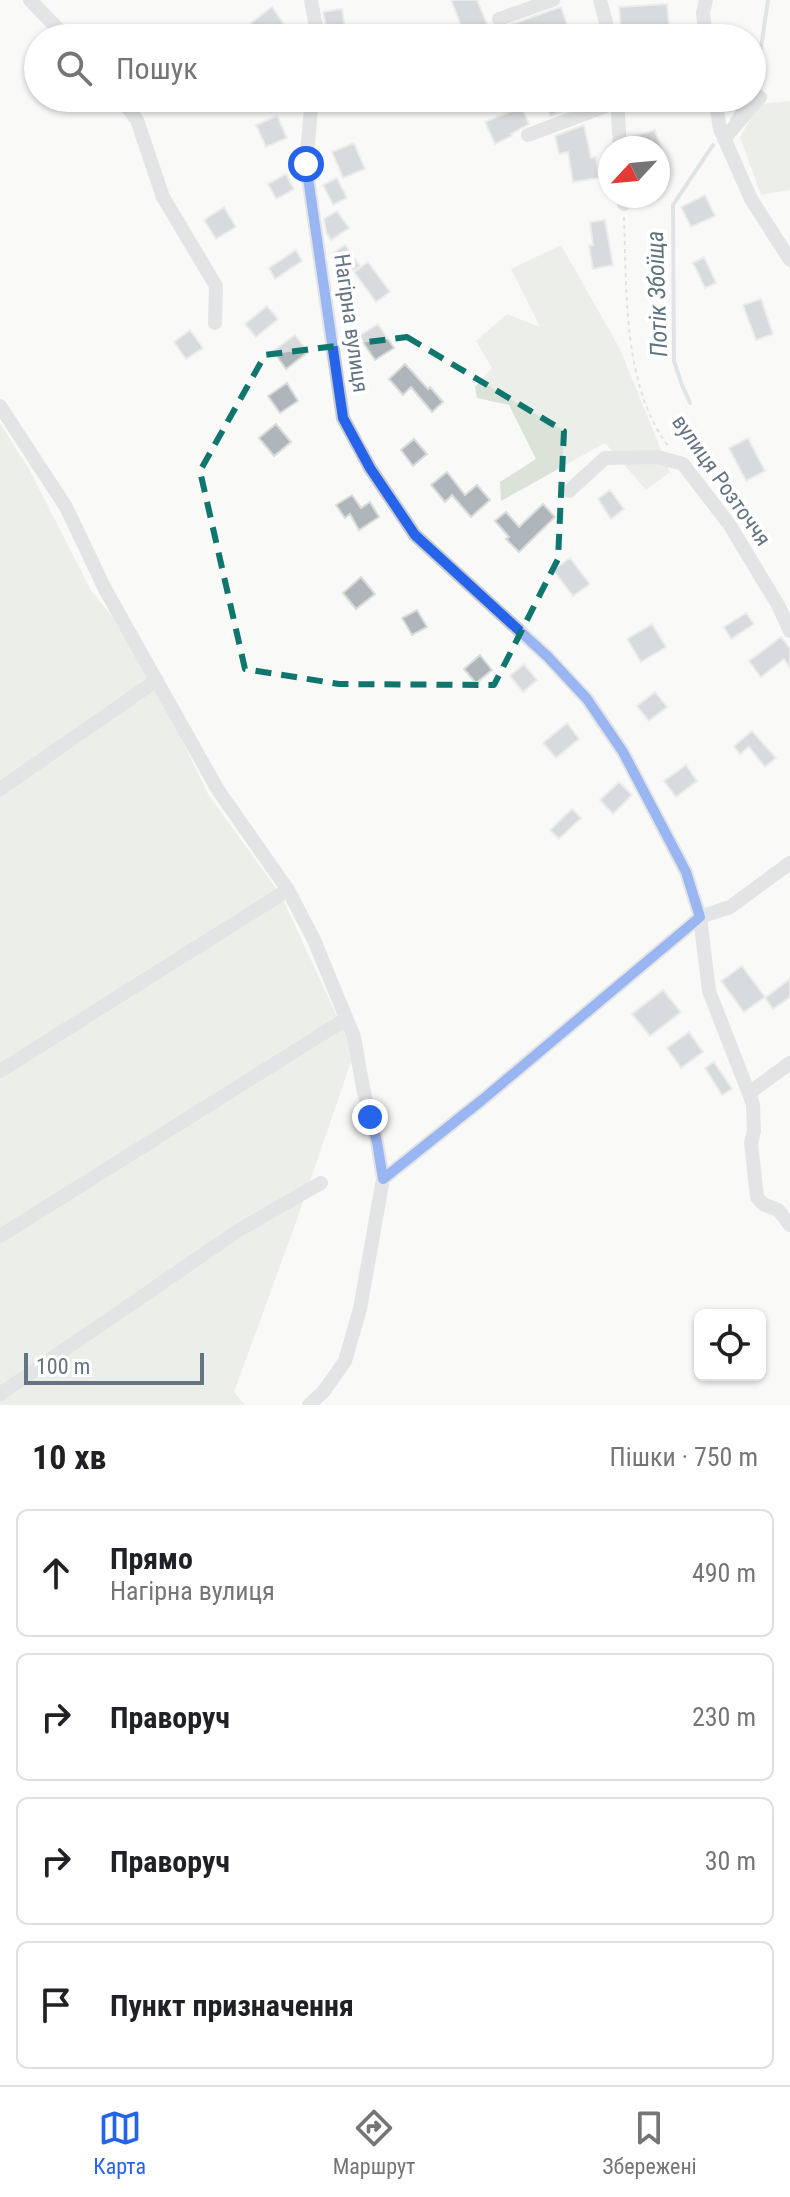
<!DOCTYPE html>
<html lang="uk">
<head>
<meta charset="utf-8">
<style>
	:root { --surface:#fff; --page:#f2f2f2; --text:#202124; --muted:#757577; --line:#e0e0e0; --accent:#2563eb }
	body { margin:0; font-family:"Roboto Condensed",sans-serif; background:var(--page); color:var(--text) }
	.controls { position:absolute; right:24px; bottom:24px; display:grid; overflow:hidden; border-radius:12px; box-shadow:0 2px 6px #0004 }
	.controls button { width:72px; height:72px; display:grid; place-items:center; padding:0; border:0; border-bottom:2px solid var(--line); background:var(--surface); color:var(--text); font:40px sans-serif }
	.compass { position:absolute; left:598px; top:136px; width:72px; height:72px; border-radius:50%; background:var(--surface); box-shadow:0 2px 6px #0004; rotate:244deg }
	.scale { position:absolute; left:24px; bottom:20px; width:180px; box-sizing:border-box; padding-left:8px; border:4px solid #647483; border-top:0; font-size:22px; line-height:28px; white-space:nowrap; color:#647483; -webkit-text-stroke:6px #fff; paint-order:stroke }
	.stop { position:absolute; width:24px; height:24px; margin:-18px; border:6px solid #2563eb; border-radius:50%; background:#fff }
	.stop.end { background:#2563eb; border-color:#fff; box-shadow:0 2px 8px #0008 }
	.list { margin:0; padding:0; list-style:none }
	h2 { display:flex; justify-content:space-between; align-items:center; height:104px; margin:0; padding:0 32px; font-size:34px }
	h2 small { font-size:26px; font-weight:400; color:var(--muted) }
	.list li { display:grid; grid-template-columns:52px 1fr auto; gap:24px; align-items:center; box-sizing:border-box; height:128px; margin:0 16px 16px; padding:0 16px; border:2px solid var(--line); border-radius:12px }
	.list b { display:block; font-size:30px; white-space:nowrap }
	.list p { margin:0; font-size:26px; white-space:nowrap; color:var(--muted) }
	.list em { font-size:26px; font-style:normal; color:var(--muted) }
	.icon { flex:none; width:44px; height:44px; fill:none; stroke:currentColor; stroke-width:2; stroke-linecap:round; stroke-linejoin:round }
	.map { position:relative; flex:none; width:790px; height:1405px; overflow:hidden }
	.search { position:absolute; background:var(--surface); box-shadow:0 2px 6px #0004; left:24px; right:24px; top:24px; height:88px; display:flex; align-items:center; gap:20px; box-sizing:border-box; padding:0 28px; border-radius:44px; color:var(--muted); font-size:30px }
	.sheet { height:680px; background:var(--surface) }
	nav { display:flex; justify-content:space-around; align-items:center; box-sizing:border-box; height:112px; border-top:2px solid var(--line); background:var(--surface); font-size:22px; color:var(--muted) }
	nav a { display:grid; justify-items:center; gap:4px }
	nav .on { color:var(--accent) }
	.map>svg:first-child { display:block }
	.green { fill:#dbe2d8 }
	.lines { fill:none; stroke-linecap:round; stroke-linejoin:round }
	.stream { stroke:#c0cbcf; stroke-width:4 }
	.building { fill:#aeb6bc; stroke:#dbdbd9; stroke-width:2 }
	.path { stroke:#c1c3c5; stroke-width:2; stroke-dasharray:4 4; stroke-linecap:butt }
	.minor { stroke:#c7cbce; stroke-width:14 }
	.route { stroke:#2563eb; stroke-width:10 }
	.marked { fill:none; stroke:#0f766e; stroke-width:6; stroke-dasharray:16 10; stroke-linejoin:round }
	.labels { text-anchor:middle; stroke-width:8; stroke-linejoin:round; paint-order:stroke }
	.street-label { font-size:22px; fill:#647483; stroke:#fff }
	.water-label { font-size:24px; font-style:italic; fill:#5f747c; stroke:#fff }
</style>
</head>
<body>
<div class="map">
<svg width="790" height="1405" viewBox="0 0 790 1405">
	<rect width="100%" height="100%" fill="#f9f9f7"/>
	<path class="green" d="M 790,101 L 790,190 L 761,195 L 740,137 L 759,104 Z
		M 561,245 L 620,349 L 670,472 L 646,490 L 605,443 L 501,501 L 500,482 L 536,459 L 509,405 L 477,398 L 475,387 L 492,368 L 476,341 L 507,314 L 540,327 L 511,269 Z
		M 0,423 L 29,469 L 92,592 L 136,645 L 208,794 L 281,895 L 354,1053 L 295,1225 L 234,1392 L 245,1405 L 0,1405 Z"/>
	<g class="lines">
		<path class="stream" d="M 752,89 L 756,82 L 768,0
			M 732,120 L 746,98
			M 690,403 L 682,385 L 674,361 L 673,205 L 713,145"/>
	</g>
	<path class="building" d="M 451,0 L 477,0 L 487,24 L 464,33 Z
		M 667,4 L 669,26 L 621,29 L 619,7 Z
		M 272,7 L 285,26 L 268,38 L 262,38 L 251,23 Z
		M 561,7 L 568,27 L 533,38 L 502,38 L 498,29 Z
		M 342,9 L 345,28 L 327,30 L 323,12 Z
		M 552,98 L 574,98 L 576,106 L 550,116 L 545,100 Z
		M 522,107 L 529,124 L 511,134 L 512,136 L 495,144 L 485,122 Z
		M 277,116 L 287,138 L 266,147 L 256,125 Z
		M 584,125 L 591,158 L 596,157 L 599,178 L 573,182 L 568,152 L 559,154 L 555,136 Z
		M 655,130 L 661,148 L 633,148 L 630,138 Z
		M 354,143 L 365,169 L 343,178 L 332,152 Z
		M 286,174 L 294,189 L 276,199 L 268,184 Z
		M 337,178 L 347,198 L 333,205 L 323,185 Z
		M 705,195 L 715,216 L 691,227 L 681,207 Z
		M 224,207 L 236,227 L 216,239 L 204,220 Z
		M 337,211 L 349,228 L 331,240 L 326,232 L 324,219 Z
		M 605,220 L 613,265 L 593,269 L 589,246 L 593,245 L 590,222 Z
		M 345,245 L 360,266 L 347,275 L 332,254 Z
		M 296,250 L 302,261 L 275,279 L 269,268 Z
		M 704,257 L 716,283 L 705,288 L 693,263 Z
		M 368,262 L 390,292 L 376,302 L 354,272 Z
		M 761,299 L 773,334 L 756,340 L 743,305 Z
		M 267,306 L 278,319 L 256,337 L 245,324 Z
		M 378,324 L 394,348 L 375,360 L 359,336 Z
		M 190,330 L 203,348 L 186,359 L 174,342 Z
		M 295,335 L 308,352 L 286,369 L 273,351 Z
		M 405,364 L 428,389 L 430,387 L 443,402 L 432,412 L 411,387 L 403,395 L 389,379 Z
		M 287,383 L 298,401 L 280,413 L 268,396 Z
		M 276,424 L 291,442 L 274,456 L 259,438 Z
		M 748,438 L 765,471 L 746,481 L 729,448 Z
		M 414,439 L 427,454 L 413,466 L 401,450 Z
		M 447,472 L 465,495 L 477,485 L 490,500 L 471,517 L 452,495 L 445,502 L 431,485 Z
		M 610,490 L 624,509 L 611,519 L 598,499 Z
		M 352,495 L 361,508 L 370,502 L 379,517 L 359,530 L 350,514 L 345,518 L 336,505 Z
		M 543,504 L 555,517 L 519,552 L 506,539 L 509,537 L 495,521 L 506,512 L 519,527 Z
		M 570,558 L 590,584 L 573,596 L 553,570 Z
		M 361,577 L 375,594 L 356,609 L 343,593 Z
		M 417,610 L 427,627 L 412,635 L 402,618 Z
		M 746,613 L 754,624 L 731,639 L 724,627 Z
		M 652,624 L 666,647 L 641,662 L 627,639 Z
		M 781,637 L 790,649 L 790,668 L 784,659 L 761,677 L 749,661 Z
		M 480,655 L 492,670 L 476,683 L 464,669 Z
		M 524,664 L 537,680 L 523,692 L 510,676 Z
		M 655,692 L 667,707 L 649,721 L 637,706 Z
		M 567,723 L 579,739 L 556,758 L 543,743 Z
		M 752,731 L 776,758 L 765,767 L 749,747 L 740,754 L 734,746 Z
		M 686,765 L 697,781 L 676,797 L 664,781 Z
		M 619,782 L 632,795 L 613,814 L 600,800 Z
		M 572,809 L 581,818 L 559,839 L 550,830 Z
		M 742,966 L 765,997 L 744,1012 L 721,981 Z
		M 790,979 L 790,997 L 773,1009 L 765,998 Z
		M 663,990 L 681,1012 L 650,1036 L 632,1014 Z
		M 689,1032 L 703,1052 L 681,1068 L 667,1048 Z
		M 714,1062 L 732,1089 L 722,1095 L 705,1068 Z"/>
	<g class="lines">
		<path class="path" d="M 624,217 C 627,290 622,386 669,447"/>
		<path class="minor" d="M 30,0 L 67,38
			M 311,0 L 318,38
			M 600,0 L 610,38
			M 706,0 L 703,13 L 706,38
			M 499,19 L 553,0
			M 120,98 L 137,120 L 163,197 L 216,286 L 215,323
			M 312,98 L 306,164 L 343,418 L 370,468 L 415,535 L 548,657 L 587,699 L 623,752 L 686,872 L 700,917 L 709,991 L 753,1104 L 754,1131 L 751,1143 L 757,1197 L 763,1204 L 778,1210 L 790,1225
			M 617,98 L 620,148
			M 715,98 L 720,129 L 751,199 L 790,260
			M 528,135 L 617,102
			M 724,139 L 760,97
			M 623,196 L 624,204
			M 0,406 L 66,507 L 105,589 L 218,790 L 288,890 L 314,940 L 354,1037 L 363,1088 L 377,1142 L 383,1179 L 360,1309 L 345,1361 L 324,1391 L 309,1405
			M 569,491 L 605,458 L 658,457 L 683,464 L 729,524 L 778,605 L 790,631
			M 0,789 L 157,680
			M 0,1071 L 288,890
			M 749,1093 L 790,1063
			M 383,1179 L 482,1100 L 700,917 L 730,907 L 790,863
			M 0,1236 L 346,1019
			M 0,1394 L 239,1230 L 321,1183"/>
	</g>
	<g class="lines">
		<path class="route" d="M 306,164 L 343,418 L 370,468 L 415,535 L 548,657 L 587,699 L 623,752 L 686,872 L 700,917 L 482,1100 L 383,1179 L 377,1142 L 370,1117"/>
	</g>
	<path d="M0 0H790V1405H0ZM 407,337 L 564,431 L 558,559 L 494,685 L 339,684 L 245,669 L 200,471 L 265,355 Z" fill="#f9f9f7" fill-opacity=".55" fill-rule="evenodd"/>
	<path class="marked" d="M 407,337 L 564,431 L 558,559 L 494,685 L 339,684 L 245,669 L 200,471 L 265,355 Z"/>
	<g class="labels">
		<g class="street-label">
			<text transform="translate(352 323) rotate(82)" y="8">Нагірна вулиця</text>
			<text transform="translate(722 480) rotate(55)" y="8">вулиця Розточчя</text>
		</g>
		<g class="water-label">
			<text transform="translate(657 294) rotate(-92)" y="8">Потік Збоїща</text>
		</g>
	</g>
</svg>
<div class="controls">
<button><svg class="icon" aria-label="locate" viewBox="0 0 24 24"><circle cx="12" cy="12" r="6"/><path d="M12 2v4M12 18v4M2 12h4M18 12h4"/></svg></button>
</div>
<svg class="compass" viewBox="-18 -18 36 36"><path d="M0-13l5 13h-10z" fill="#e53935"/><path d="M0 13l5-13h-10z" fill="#757577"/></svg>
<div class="scale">100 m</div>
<div class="stop" style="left:306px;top:164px"></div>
<div class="stop end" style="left:370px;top:1117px"></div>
<div class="search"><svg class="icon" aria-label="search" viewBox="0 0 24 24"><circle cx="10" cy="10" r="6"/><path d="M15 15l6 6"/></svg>Пошук</div>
</div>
<section class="sheet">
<h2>10 хв<small>Пішки · 750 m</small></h2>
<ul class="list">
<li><svg class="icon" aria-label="ahead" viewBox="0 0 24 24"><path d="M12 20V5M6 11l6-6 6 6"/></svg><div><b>Прямо</b><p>Нагірна вулиця</p></div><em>490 m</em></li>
<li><svg class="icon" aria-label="right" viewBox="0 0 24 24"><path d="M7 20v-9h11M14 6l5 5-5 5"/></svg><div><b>Праворуч</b></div><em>230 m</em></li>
<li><svg class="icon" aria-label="right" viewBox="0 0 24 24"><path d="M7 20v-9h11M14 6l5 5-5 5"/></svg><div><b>Праворуч</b></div><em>30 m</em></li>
<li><svg class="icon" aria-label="arrive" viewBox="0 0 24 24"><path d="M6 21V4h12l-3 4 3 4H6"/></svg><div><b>Пункт призначення</b></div></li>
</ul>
</section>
<nav>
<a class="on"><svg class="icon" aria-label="map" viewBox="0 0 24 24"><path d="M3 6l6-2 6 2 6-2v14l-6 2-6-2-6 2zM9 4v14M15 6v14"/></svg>Карта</a>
<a><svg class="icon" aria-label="directions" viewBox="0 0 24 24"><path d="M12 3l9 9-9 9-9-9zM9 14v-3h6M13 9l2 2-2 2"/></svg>Маршрут</a>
<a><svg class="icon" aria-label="saved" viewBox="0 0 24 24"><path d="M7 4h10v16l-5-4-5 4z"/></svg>Збережені</a>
</nav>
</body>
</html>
